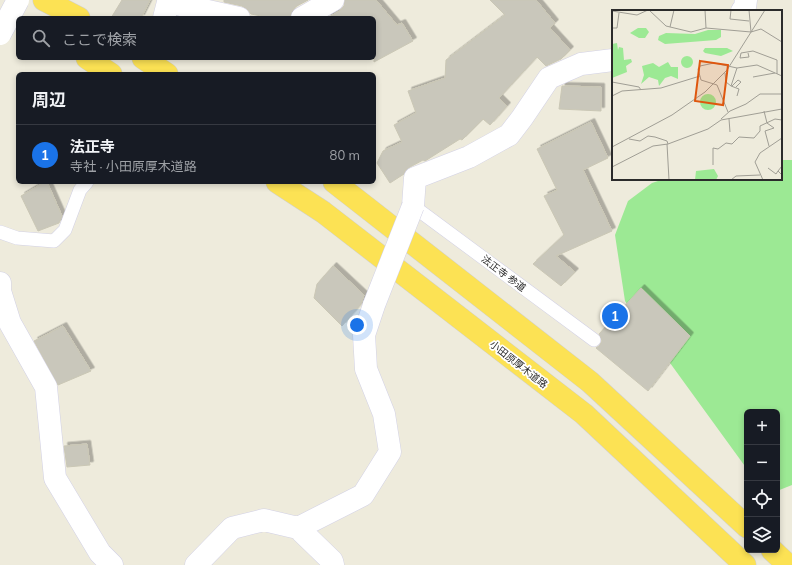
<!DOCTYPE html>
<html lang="ja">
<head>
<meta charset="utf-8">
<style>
	:root { --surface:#171b24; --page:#242831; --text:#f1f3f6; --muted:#9ea1a6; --line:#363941; --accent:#1a73e8 }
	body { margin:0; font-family:Mulish,"Noto Sans JP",sans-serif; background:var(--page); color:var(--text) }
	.controls { position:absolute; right:12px; bottom:12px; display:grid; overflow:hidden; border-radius:6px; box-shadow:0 2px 6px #0003 }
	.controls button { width:36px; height:36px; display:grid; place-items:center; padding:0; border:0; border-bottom:1px solid var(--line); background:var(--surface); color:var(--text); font:20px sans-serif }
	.you { position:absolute; left:357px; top:325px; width:14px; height:14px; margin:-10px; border:3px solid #fff; border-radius:50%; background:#1a73e8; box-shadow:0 0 0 6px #1a73e833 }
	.badge { display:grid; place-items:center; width:26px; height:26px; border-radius:50%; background:var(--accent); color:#fff; font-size:13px; font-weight:700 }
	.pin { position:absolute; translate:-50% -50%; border:2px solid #fff; box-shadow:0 1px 4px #0006 }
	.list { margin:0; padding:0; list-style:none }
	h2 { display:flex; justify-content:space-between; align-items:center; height:52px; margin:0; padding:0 16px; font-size:17px }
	h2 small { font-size:13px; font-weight:400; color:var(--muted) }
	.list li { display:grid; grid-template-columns:26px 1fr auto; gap:12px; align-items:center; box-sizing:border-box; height:60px; padding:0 16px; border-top:1px solid var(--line) }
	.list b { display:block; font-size:15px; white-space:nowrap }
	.list p { margin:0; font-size:13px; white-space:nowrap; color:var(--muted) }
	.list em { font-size:13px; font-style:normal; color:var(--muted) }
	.icon { flex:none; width:22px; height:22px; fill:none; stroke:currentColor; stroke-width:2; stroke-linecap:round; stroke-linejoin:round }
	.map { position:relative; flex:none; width:792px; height:565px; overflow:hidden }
	.search { position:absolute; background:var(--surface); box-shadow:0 2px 6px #0003; left:16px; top:16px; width:360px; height:44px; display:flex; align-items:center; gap:10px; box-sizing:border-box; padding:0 14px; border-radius:6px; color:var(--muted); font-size:15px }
	.panel { position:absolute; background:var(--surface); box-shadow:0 2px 6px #0003; left:16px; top:72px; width:360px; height:112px; border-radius:6px }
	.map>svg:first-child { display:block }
	.green { fill:#9ce994 }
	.building { fill:#c9c7bb; stroke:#cac7b5; filter:url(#shadow) }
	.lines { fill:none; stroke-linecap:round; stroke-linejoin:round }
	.service-casing { stroke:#d2d1e5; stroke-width:14 }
	.minor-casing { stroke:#d2d1e5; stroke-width:23 }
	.trunk-casing { stroke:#d0d0d0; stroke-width:23 }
	.service { stroke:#fff; stroke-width:13 }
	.minor { stroke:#fff; stroke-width:22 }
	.trunk { stroke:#fce254; stroke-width:22 }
	.minor-bridge-casing { stroke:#d2d1e5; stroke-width:23; stroke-linecap:butt }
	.minor-bridge { stroke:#fff; stroke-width:22 }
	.labels { text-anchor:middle; stroke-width:3.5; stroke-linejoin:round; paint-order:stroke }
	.street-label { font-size:10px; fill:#2b2b2b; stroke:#fff }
	.inset-road { fill:none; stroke:#a09e95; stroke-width:1 }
	.view { fill:#df570e; fill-opacity:0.15; stroke:#df570e; stroke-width:2 }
	.inset-edge { fill:none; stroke:#2b2b2b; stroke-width:2 }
</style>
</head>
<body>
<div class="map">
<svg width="792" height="565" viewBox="0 0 792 565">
	<defs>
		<filter id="shadow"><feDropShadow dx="3.5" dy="-3.5" stdDeviation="0" flood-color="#0004"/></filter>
	</defs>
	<rect width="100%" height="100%" fill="#eeebdc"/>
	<path class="green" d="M 781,160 L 792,160 L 792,485 L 777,491 L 777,412 L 747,412 L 747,469 L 625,301 L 615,235 L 628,201 L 652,183 L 664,179 L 781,179 Z"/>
	<path class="building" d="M 122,0 L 150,0 L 141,18 L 111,18 Z
		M 224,0 L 308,0 L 295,7 L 291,12 L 290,18 L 271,18 L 251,14 L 247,9 L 242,6 L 224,2 Z
		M 345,0 L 376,0 L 397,25 L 402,23 L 413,41 L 374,62 L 374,18 L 327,18 L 340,11 L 344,6 Z
		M 490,0 L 536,0 L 555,23 L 550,28 L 570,50 L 561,59 L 546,66 L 537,57 L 499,98 L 507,106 L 490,125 L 483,119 L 462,140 L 460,139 L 425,161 L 423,160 L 410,167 L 405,170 L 404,174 L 390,183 L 377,163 L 383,151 L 402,142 L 394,125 L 416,113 L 408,91 L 445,78 L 446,60 L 505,15 Z
		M 562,86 L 601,87 L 601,111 L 559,109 Z
		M 591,122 L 608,158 L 583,170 L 612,231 L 556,256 L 575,272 L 561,286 L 533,264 L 564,235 L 544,196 L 557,190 L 537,149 Z
		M 45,182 L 47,182 L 62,216 L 59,223 L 38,231 L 21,196 Z
		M 333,266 L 364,295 L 361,304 L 342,326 L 314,298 L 317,284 Z
		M 641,288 L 690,336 L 648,391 L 596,348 L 600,345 L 602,341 L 599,334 Z
		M 63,326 L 91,371 L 58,385 L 34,341 Z
		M 87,444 L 90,465 L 67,467 L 64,446 Z"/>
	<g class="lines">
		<g class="service-casing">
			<path id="service" d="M 413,206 L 594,340
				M 0,232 L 17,238 L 54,241 L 65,230 L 80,190 L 87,182"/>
		</g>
		<g class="minor-casing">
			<path id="minor" d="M 742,11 L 745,7 L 746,0
				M 164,18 L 168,2 L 239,18
				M 302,18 L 333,0
				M 413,206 L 415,178 L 469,157 L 509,135 L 522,118 L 549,78 L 581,64 L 613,60
				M 0,283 L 0,291 L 10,323 L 46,387 L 55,478 L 100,553 L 112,565
				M 298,528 L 363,495 L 390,452 L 384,414 L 366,369 L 364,335 L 374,305
				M 196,565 L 232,528 L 264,520 L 298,528 L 332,561 L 333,565"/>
		</g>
		<g class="trunk-casing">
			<path id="trunk" d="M 44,0 L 79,18
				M 87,58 L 111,74
				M 143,58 L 167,74
				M 277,182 L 323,212 L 584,414 L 745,565
				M 334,182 L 590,382 L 747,527
				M 772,550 L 788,565"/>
		</g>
		<use href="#service" class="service"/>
		<use href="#minor" class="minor"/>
		<use href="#trunk" class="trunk"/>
		<g class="minor-bridge-casing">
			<path id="minor-bridge" d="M 0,34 L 18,0
				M 374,305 L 413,206"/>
		</g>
		<use href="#minor-bridge" class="minor-bridge"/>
	</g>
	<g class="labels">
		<g class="street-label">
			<text transform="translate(504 273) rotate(37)" y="4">法正寺 参道</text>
			<text transform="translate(519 364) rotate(38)" y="4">小田原厚木道路</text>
		</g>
	</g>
	<g transform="translate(612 10)">
		<rect width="170" height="170" fill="#eeebdc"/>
		<path d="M 26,18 L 34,18 L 37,22 L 33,28 L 27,28 L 18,23 ZM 96,20 L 109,20 L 109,27 L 104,30 L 53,34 L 46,30 L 47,26 L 54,23 L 83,24 ZM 5,33 L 6,40 L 7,37 L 11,38 L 12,50 L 19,49 L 20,52 L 14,56 L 15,62 L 0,68 L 0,34 ZM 93,38 L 115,38 L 121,41 L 109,46 L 93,43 L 91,41 ZM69 52a6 6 0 1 1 12 0a6 6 0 1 1-12 0ZM 56,52 L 59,57 L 66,57 L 66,69 L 59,66 L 53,68 L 47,76 L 46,70 L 37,67 L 29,74 L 32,65 L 30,56 L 41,53 L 47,57 ZM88 92a8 8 0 1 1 16 0a8 8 0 1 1-16 0ZM 102,159 L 106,166 L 104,170 L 83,170 L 84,161 Z" fill="#9ce994"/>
		<path class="inset-road" d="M 37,0 L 54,16 L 79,22 L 94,18M 93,0 L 94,18 L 139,22 L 149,19 L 170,32M 119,0 L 118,9 L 137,11M 137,0 L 139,22M 0,1 L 25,5 L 36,0M 58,17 L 62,0M 0,18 L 5,18 L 7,3M 136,43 L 137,47 L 128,48 L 129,43 L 141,41 L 165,50 L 165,64M 113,63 L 114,72 L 119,76M 141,67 L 163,63M 0,72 L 27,77 L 29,80M 120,76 L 126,70 L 129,72 L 124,77M 0,86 L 10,81 L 49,78 L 88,66M 125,86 L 127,79 L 119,76 L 125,58M 152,101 L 155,113 L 162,118 L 153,121 L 157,136M 116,102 L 105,75 L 89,70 L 86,59 L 88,56 L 102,53 L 125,58 L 145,55 L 170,66M 109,109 L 118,101 L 134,94 L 148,84 L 170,84M 117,109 L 118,122M 17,129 L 28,131 L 36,126 L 43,127 L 55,131 L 56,134M 55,134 L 57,170M 0,137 L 60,105 L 93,82 L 115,60 L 153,0M 101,155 L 101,138 L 106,139 L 114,133 L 120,134 L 127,127 L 142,128 L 148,121 L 148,116 L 163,109 L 170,110M 170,156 L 166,161 L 170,165M 0,157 L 41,136 L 56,134 L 96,119 L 109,110 L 170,99M 156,158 L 164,164 L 166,161M 119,170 L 124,166 L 148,165M 151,170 L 143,152 L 148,143 L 170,128"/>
		<path class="view" d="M 88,51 L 116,55 L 111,95 L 83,91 Z"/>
		<rect width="170" height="170" class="inset-edge"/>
	</g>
</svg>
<div class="controls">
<button>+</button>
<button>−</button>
<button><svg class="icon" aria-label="locate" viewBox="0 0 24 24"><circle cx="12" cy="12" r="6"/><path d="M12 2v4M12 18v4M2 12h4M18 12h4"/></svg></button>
<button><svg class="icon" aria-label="layers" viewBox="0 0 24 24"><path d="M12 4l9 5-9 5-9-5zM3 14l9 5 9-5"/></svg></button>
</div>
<div class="you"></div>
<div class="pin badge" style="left:615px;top:316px">1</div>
<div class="search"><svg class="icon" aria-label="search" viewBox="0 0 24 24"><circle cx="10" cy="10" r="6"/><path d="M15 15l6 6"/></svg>ここで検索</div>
<section class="panel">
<h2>周辺<small></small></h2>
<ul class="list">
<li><span class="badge">1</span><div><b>法正寺</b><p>寺社 · 小田原厚木道路</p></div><em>80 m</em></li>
</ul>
</section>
</div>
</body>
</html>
